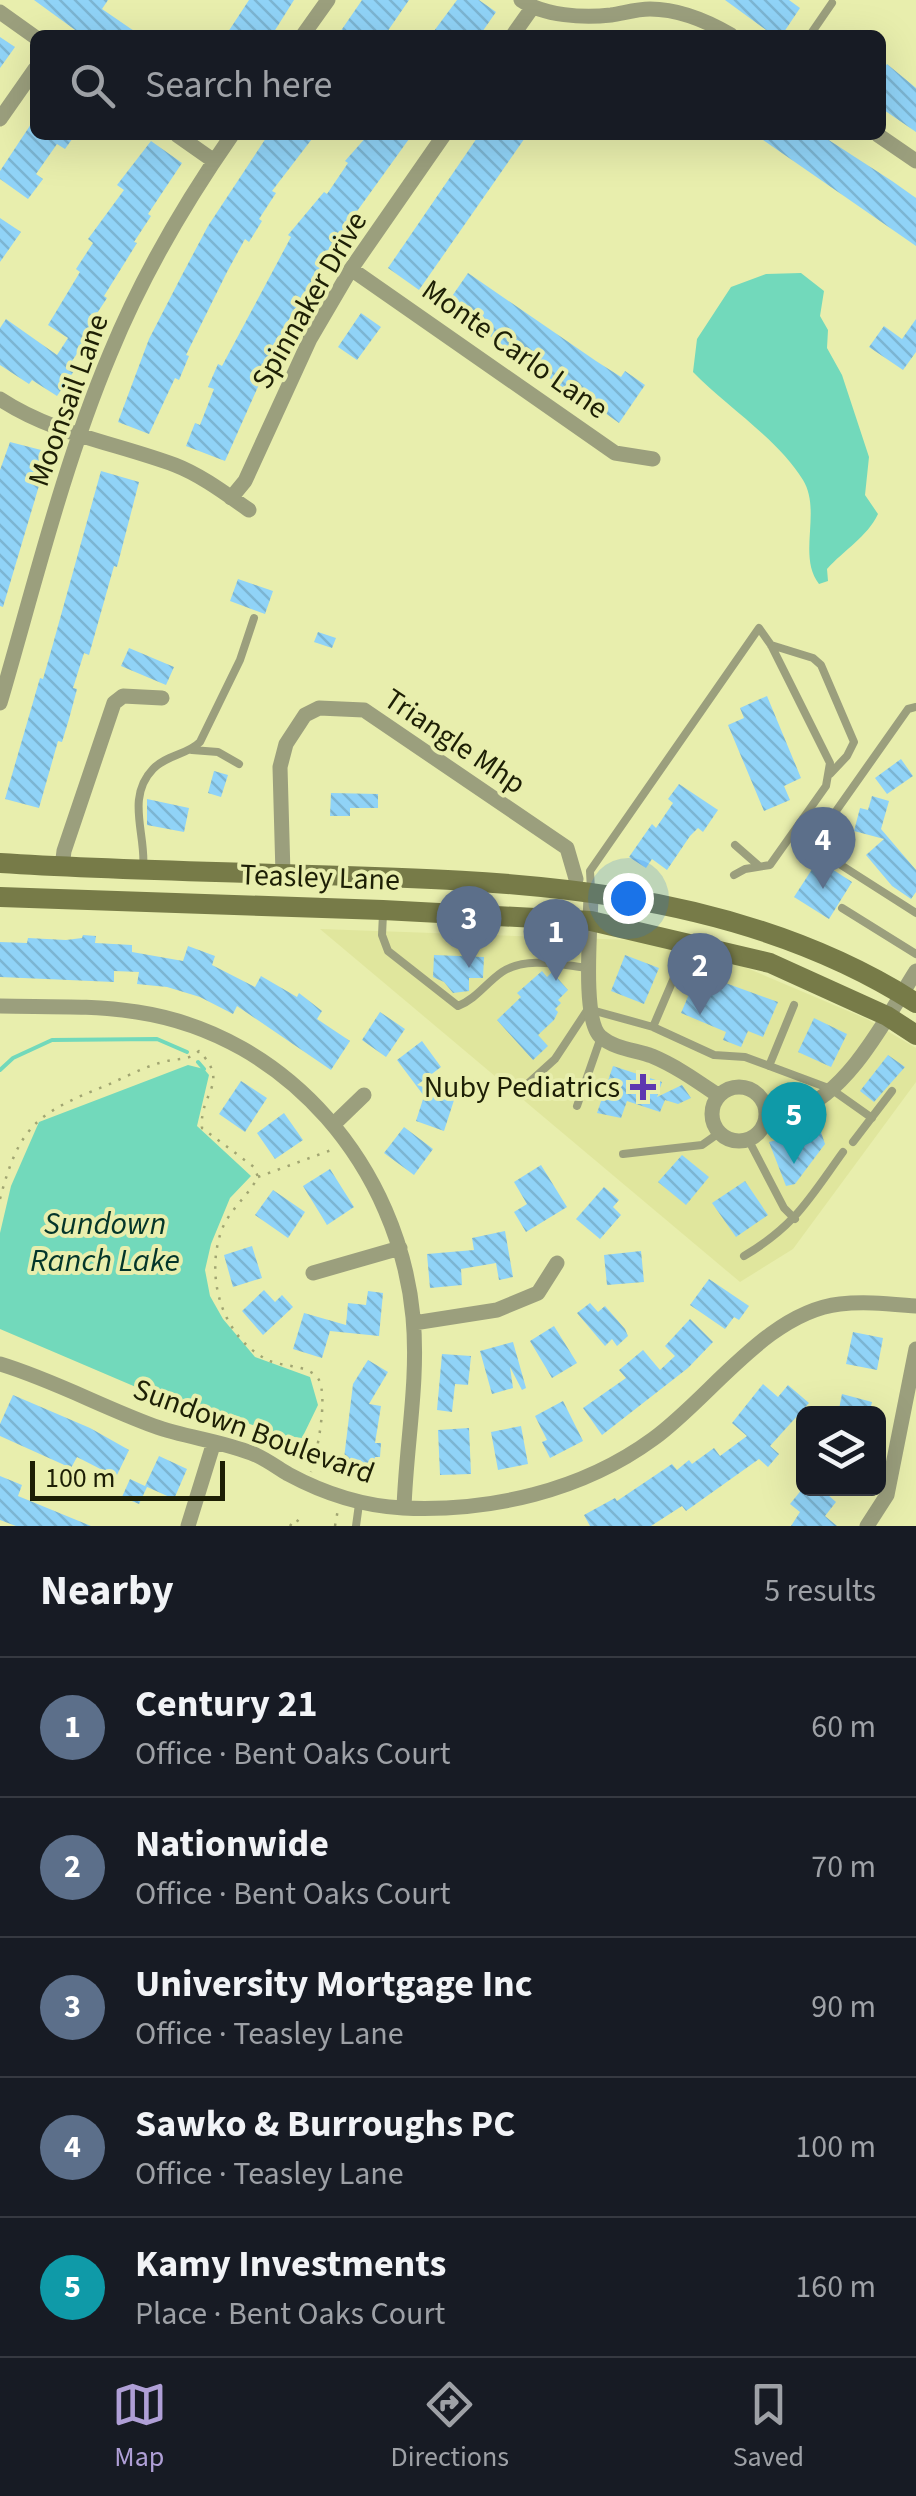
<!DOCTYPE html>
<html lang="en">
<head>
<meta charset="utf-8">
<style>
	:root { --surface:#171b24; --page:#242831; --text:#f1f3f6; --muted:#9ea1a6; --line:#363941; --accent:#af9fd6 }
	body { margin:0; font-family:"Source Sans 3",sans-serif; background:var(--page); color:var(--text) }
	.controls { position:absolute; right:30px; bottom:30px; display:grid; overflow:hidden; border-radius:15px; box-shadow:0 10px 40px #0002 }
	.controls button { width:90px; height:90px; display:grid; place-items:center; padding:0; border:0; border-bottom:2px solid var(--line); background:var(--surface); color:var(--text); font:50px sans-serif }
	.scale { position:absolute; left:30px; bottom:25px; width:195px; box-sizing:border-box; padding-left:10px; border:5px solid #1d1f05; border-top:0; font-size:28px; line-height:35px; white-space:nowrap; color:#1d1f05; -webkit-text-stroke:8px #e8eead; paint-order:stroke }
	.you { position:absolute; left:628px; top:898px; width:35px; height:35px; margin:-25px; border:8px solid #fff; border-radius:50%; background:#1a73e8; box-shadow:0 0 0 15px #1a73e833 }
	.badge { display:grid; place-items:center; width:65px; height:65px; border-radius:50%; background:var(--accent); color:#fff; font-size:32px; font-weight:700 }
	.pin { position:absolute; translate:-50% -82px; filter:drop-shadow(0 2px 5px #0008) }
	.pin::after { content:''; position:absolute; top:52px; width:35px; height:30px; background:inherit; clip-path:polygon(0 0,100% 0,50% 100%) }
	.list { margin:0; padding:0; list-style:none }
	h2 { display:flex; justify-content:space-between; align-items:center; height:130px; margin:0; padding:0 40px; font-size:42px }
	h2 small { font-size:32px; font-weight:400; color:var(--muted) }
	.list li { display:grid; grid-template-columns:65px 1fr auto; gap:30px; align-items:center; box-sizing:border-box; height:140px; padding:0 40px; border-top:2px solid var(--line) }
	.list b { display:block; font-size:38px; white-space:nowrap }
	.list p { margin:0; font-size:32px; white-space:nowrap; color:var(--muted) }
	.list em { font-size:32px; font-style:normal; color:var(--muted) }
	.icon { flex:none; width:55px; height:55px; fill:none; stroke:currentColor; stroke-width:2; stroke-linecap:round; stroke-linejoin:round }
	.map { position:relative; flex:none; width:916px; height:1526px; overflow:hidden }
	.search { position:absolute; background:var(--surface); box-shadow:0 10px 40px #0002; left:30px; right:30px; top:30px; height:110px; display:flex; align-items:center; gap:25px; box-sizing:border-box; padding:0 35px; border-radius:15px; color:var(--muted); font-size:38px }
	.sheet { height:830px; background:var(--surface) }
	nav { display:flex; justify-content:space-around; align-items:center; box-sizing:border-box; height:140px; border-top:2px solid var(--line); background:var(--surface); font-size:28px; color:var(--muted) }
	nav a { display:grid; justify-items:center; gap:5px }
	nav .on { color:var(--accent) }
	.map>svg:first-child { display:block }
	.built { fill:#e0e69d }
	.water { fill:#72d9bb }
	.lines { fill:none; stroke-linecap:round; stroke-linejoin:round }
	.stream { stroke:#72d9bb; stroke-width:4 }
	.building { fill:url(#building-back-hatch) }
	.path { stroke:#a1a572; stroke-width:2.5; stroke-dasharray:2.5 8; stroke-linecap:butt }
	.service { stroke:#9b9f7d; stroke-width:8 }
	.minor { stroke:#9b9f7d; stroke-width:15 }
	.secondary { stroke:#777b48; stroke-width:20 }
	.poi-dot { fill:#5e38b0; stroke:#e8eead; stroke-width:4 }
	.labels { text-anchor:middle; stroke-width:8; stroke-linejoin:round; paint-order:stroke }
	.street-label { font-size:30px; fill:#1d1f05; stroke:#e8eead }
	.poi-label { font-size:30px; fill:#1d1f05; stroke:#e8eead; text-anchor:end }
	.water-label { font-size:32px; font-style:italic; fill:#03352a; stroke:#e8eead }
</style>
</head>
<body>
<div class="map">
<svg width="916" height="1526" viewBox="0 0 916 1526">
	<defs>
		<pattern id="building-back-hatch" width="6" height="6" patternUnits="userSpaceOnUse" patternTransform="scale(2.5)"><rect width="6" height="6" fill="#90d3f7"/><path d="M-1 5l2 2M0 0l6 6M5-1l2 2" fill="none" stroke="#7cb5d2"/></pattern>
	</defs>
	<rect width="100%" height="100%" fill="#e8eead"/>
	<path class="built" d="M 320,929 L 631,940 L 735,963 L 867,1019 L 916,1048 L 916,1082 L 793,1249 L 740,1282 Z"/>
	<path class="water" d="M 801,273 L 824,291 L 820,316 L 828,330 L 827,348 L 842,375 L 869,457 L 865,495 L 878,514 C 867,537 844,550 827,569 L 828,581 L 819,584 C 797,556 822,511 803,480 C 779,440 726,406 693,372 L 697,339 L 731,287 L 766,274 Z
		M 188,1065 L 204,1069 L 209,1075 L 197,1126 L 251,1176 L 230,1198 L 211,1244 L 205,1270 L 210,1296 L 223,1319 L 255,1357 L 310,1377 L 318,1405 L 302,1438 L 280,1435 L 215,1411 L 171,1402 L 0,1329 L 0,1233 L 11,1186 L 39,1122 Z"/>
	<g class="lines">
		<path class="stream" d="M 198,1062 L 204,1069
			M 0,1070 L 13,1058 L 52,1040 L 157,1039 L 187,1052"/>
	</g>
	<path class="building" d="M 34,0 L 108,0 L 102,9 L 140,35 L 82,35 Z
		M 249,0 L 294,0 L 272,35 L 226,35 Z
		M 362,0 L 409,0 L 385,35 L 338,35 Z
		M 457,0 L 479,0 L 496,12 L 480,35 L 431,35 Z
		M 725,0 L 789,0 L 800,8 L 782,35 L 773,35 Z
		M 0,37 L 15,47 L 0,68 Z
		M 887,64 L 916,88 L 916,132 L 881,108 L 881,72 Z
		M 35,118 L 35,135 L 75,135 L 65,149 L 57,144 L 36,174 L 43,179 L 28,199 L 0,179 L 0,171 Z
		M 268,135 L 315,135 L 272,191 L 276,193 L 259,219 L 262,221 L 249,242 L 245,239 L 227,272 L 186,355 L 189,356 L 179,380 L 175,378 L 149,434 L 118,422 L 149,339 L 182,275 L 208,226 Z
		M 368,135 L 403,135 L 409,139 L 337,239 L 285,326 L 225,461 L 186,446 L 195,423 L 200,425 L 214,389 L 208,387 L 218,364 L 222,366 L 291,237 L 288,235 L 324,192 L 327,194 L 348,163 L 345,161 Z
		M 479,135 L 527,135 L 419,290 L 388,268 Z
		M 756,135 L 821,135 L 892,181 L 916,198 L 916,246 Z
		M 151,141 L 182,163 L 148,214 L 151,216 L 134,242 L 137,243 L 104,296 L 107,298 L 90,324 L 95,327 L 72,361 L 78,365 L 57,396 L 32,380 L 29,384 L 0,365 L 0,328 L 6,319 L 57,355 L 68,338 L 48,325 L 80,272 L 76,269 L 93,243 L 88,239 L 124,190 L 117,185 Z
		M 0,218 L 21,232 L 0,262 Z
		M 468,273 L 596,361 L 621,377 L 625,371 L 645,385 L 619,423 L 594,405 L 592,408 L 446,305 Z
		M 361,313 L 381,327 L 357,360 L 338,347 Z
		M 916,319 L 916,352 L 903,370 L 869,347 L 884,326 L 902,339 Z
		M 10,442 L 49,452 L 3,607 L 0,606 L 0,470 Z
		M 101,471 L 139,482 L 117,567 L 114,566 L 89,655 L 84,653 L 73,688 L 77,689 L 69,719 L 62,742 L 58,741 L 39,808 L 5,799 L 40,678 L 43,679 L 53,644 Z
		M 238,579 L 273,591 L 265,614 L 230,601 Z
		M 318,632 L 336,638 L 332,648 L 314,642 Z
		M 129,648 L 174,667 L 166,685 L 121,666 Z
		M 767,696 L 801,778 L 784,786 L 790,800 L 764,811 L 728,725 L 744,718 L 740,708 Z
		M 901,759 L 913,776 L 887,794 L 875,778 Z
		M 214,771 L 228,775 L 221,797 L 208,793 Z
		M 679,784 L 718,810 L 703,832 L 698,828 L 690,836 L 667,870 L 652,859 L 646,868 L 629,857 L 652,824 L 656,828 L 673,803 L 668,799 Z
		M 331,793 L 378,794 L 378,808 L 350,808 L 350,816 L 330,816 Z
		M 872,796 L 889,801 L 881,829 L 916,870 L 916,892 L 911,899 L 892,886 L 866,855 L 884,839 L 854,831 L 860,808 L 868,810 Z
		M 147,799 L 189,808 L 184,832 L 147,825 Z
		M 818,860 L 852,882 L 829,919 L 794,897 Z
		M 83,935 L 96,936 L 95,943 L 132,945 L 132,952 L 183,961 L 188,946 L 215,956 L 212,965 L 255,987 L 261,976 L 297,997 L 299,993 L 322,1011 L 317,1019 L 350,1041 L 331,1070 L 237,1006 L 233,1014 L 200,997 L 167,987 L 137,984 L 139,972 L 114,971 L 114,982 L 0,977 L 0,942 L 27,943 L 28,938 L 66,940 L 82,938 Z
		M 434,955 L 484,957 L 483,978 L 469,978 L 469,991 L 453,993 L 444,982 L 433,977 Z
		M 625,955 L 659,968 L 644,1004 L 611,991 Z
		M 542,971 L 547,977 L 552,972 L 568,990 L 558,1000 L 561,1003 L 555,1009 L 558,1012 L 554,1020 L 538,1035 L 548,1046 L 533,1060 L 497,1020 L 521,997 L 517,993 Z
		M 698,973 L 778,1002 L 763,1037 L 748,1031 L 741,1047 L 723,1040 L 726,1032 L 681,1013 Z
		M 380,1012 L 405,1029 L 386,1057 L 362,1040 Z
		M 814,1018 L 847,1034 L 831,1067 L 798,1052 Z
		M 422,1041 L 441,1067 L 417,1085 L 455,1097 L 444,1131 L 416,1121 L 424,1096 L 397,1060 Z
		M 888,1055 L 905,1067 L 874,1102 L 860,1091 Z
		M 613,1066 L 662,1082 L 657,1097 L 682,1085 L 691,1098 L 678,1104 L 665,1100 L 660,1112 L 627,1101 L 621,1118 L 597,1113 Z
		M 241,1081 L 267,1098 L 245,1132 L 219,1114 Z
		M 284,1113 L 303,1140 L 275,1159 L 257,1133 Z
		M 404,1127 L 433,1149 L 414,1175 L 384,1153 Z
		M 820,1129 L 825,1144 L 795,1184 L 786,1186 L 769,1142 Z
		M 682,1155 L 709,1177 L 686,1205 L 658,1182 Z
		M 541,1165 L 567,1207 L 526,1232 L 514,1212 L 527,1204 L 514,1182 Z
		M 330,1169 L 354,1207 L 327,1225 L 303,1186 Z
		M 745,1181 L 768,1215 L 736,1237 L 712,1203 Z
		M 604,1187 L 619,1200 L 613,1207 L 621,1215 L 600,1239 L 576,1219 Z
		M 273,1190 L 305,1212 L 288,1238 L 255,1215 Z
		M 505,1231 L 513,1277 L 499,1280 L 496,1263 L 461,1269 L 462,1285 L 430,1288 L 427,1254 L 474,1250 L 472,1238 Z
		M 252,1246 L 262,1278 L 233,1287 L 224,1255 Z
		M 641,1251 L 644,1282 L 607,1285 L 604,1255 Z
		M 709,1279 L 749,1306 L 739,1320 L 734,1317 L 725,1329 L 690,1305 Z
		M 264,1290 L 275,1302 L 282,1295 L 293,1307 L 263,1335 L 242,1311 Z
		M 368,1291 L 383,1293 L 379,1336 L 330,1331 L 322,1358 L 293,1349 L 304,1313 L 346,1325 L 348,1303 L 366,1305 Z
		M 590,1303 L 598,1312 L 605,1306 L 625,1329 L 628,1336 L 617,1346 L 612,1339 L 605,1346 L 577,1313 Z
		M 690,1319 L 713,1342 L 688,1368 L 602,1435 L 583,1408 L 626,1378 L 619,1370 L 643,1350 L 660,1370 L 675,1356 L 665,1346 Z
		M 554,1326 L 577,1363 L 552,1378 L 530,1341 Z
		M 853,1332 L 883,1338 L 877,1370 L 846,1364 Z
		M 513,1342 L 526,1388 L 522,1390 L 510,1367 L 513,1388 L 492,1394 L 480,1351 Z
		M 442,1354 L 471,1356 L 468,1385 L 455,1384 L 452,1412 L 437,1410 Z
		M 368,1360 L 388,1372 L 369,1404 L 381,1406 L 375,1443 L 381,1443 L 380,1457 L 375,1457 L 374,1476 L 342,1475 L 353,1384 Z
		M 763,1384 L 778,1397 L 788,1385 L 809,1403 L 770,1446 L 779,1454 L 768,1467 L 759,1459 L 686,1511 L 682,1506 L 651,1526 L 590,1526 L 584,1515 L 615,1498 L 617,1501 L 672,1464 L 677,1470 L 689,1460 L 692,1464 L 714,1448 L 720,1456 L 747,1436 L 732,1423 Z
		M 842,1394 L 872,1402 L 869,1414 L 838,1414 Z
		M 13,1395 L 90,1428 L 129,1450 L 116,1477 L 77,1457 L 71,1468 L 0,1436 L 0,1424 Z
		M 563,1401 L 583,1441 L 550,1458 L 542,1442 L 547,1440 L 535,1416 Z
		M 521,1426 L 528,1464 L 498,1470 L 491,1432 Z
		M 469,1428 L 471,1474 L 440,1475 L 438,1430 Z
		M 159,1456 L 187,1469 L 174,1499 L 145,1486 Z
		M 0,1476 L 22,1485 L 18,1496 L 91,1526 L 16,1526 L 0,1520 Z
		M 130,1479 L 147,1487 L 139,1504 L 122,1497 Z
		M 803,1488 L 820,1488 L 836,1502 L 825,1516 L 837,1526 L 791,1526 L 800,1512 L 790,1504 Z"/>
	<g class="lines">
		<path class="path" d="M 258,1177 L 334,1149
			M 0,1199 C 19,1126 37,1113 105,1086 C 124,1078 143,1067 163,1062 C 176,1058 189,1061 199,1051 C 231,1084 199,1092 202,1128 L 254,1167 L 258,1177 C 247,1198 227,1211 220,1235 C 206,1281 223,1339 270,1361 C 284,1367 311,1365 319,1380 C 328,1399 317,1453 311,1472
			M 290,1526 L 295,1519 L 305,1526
			M 335,1526 L 338,1509"/>
		<path class="service" d="M 810,35 L 832,3
			M 771,645 L 813,658 L 821,665 L 854,742 L 847,756 L 830,774
			M 916,707 L 908,709 L 817,838 L 819,851 L 916,913
			M 192,750 L 218,752 L 239,764
			M 735,845 L 759,866
			M 143,869 C 147,836 125,798 153,769 C 166,755 187,755 200,742 L 240,660 L 254,618
			M 591,890 L 590,871 L 759,628 L 771,645 L 830,763 L 826,786 L 770,865 L 745,869 L 734,875
			M 842,908 L 916,954
			M 383,914 L 382,935 L 388,951 L 458,1006 C 476,999 486,983 502,972 C 526,956 561,965 588,968
			M 653,1027 L 679,966
			M 769,1066 L 794,1005
			M 523,1088 L 555,1059 L 588,1009 L 653,1027 L 714,1055 L 745,1057 L 831,1089 L 872,1118
			M 577,1106 L 601,1037
			M 748,1139 L 784,1208 L 795,1219
			M 853,1142 L 892,1091
			M 623,1154 L 702,1145 L 719,1133
			M 744,1256 C 795,1226 809,1199 843,1152
			M 356,1526 L 359,1504"/>
		<path class="minor" d="M 521,0 C 544,16 583,18 611,15 C 624,13 637,9 650,9 C 679,9 707,21 731,35
			M 0,12 L 35,37
			M 303,35 L 328,0
			M 513,35 L 532,8
			M 0,119 L 35,69
			M 177,135 L 214,161
			M 878,135 L 916,161
			M 351,269 L 615,453 L 653,459
			M 0,399 C 53,434 116,443 175,465 C 201,475 226,494 249,510
			M 231,498 L 245,481 L 310,339 L 351,269 L 444,135
			M 0,703 C 34,587 63,466 110,354 C 142,276 184,204 232,135
			M 62,867 L 64,851 L 114,703 L 123,696 L 162,698
			M 283,874 L 280,767 L 286,744 L 305,715 L 319,708 L 364,710 L 567,848 L 576,879 L 573,891
			M 591,893 C 591,922 581,1021 601,1037 C 615,1049 636,1050 652,1056 C 676,1066 697,1081 719,1096
			M 0,1006 C 45,1007 93,1005 137,1012 C 289,1035 399,1169 413,1317 C 419,1380 406,1446 404,1508
			M712 1114a27 27 0 1 1 54 0a27 27 0 1 1-54 0Z
			M 766,1112 C 775,1112 788,1113 797,1110 C 849,1093 888,1015 916,971
			M 335,1123 L 364,1095
			M 313,1273 L 400,1248
			M 414,1323 L 497,1310 L 538,1293 L 557,1263
			M 0,1364 C 53,1380 102,1407 154,1426 C 187,1438 223,1441 256,1455 C 267,1460 278,1468 288,1474 C 325,1494 361,1506 403,1508 C 490,1512 582,1491 653,1439 C 710,1398 767,1312 840,1304 C 865,1301 891,1304 916,1306
			M 188,1526 L 214,1442
			M 867,1526 L 887,1495 L 916,1349"/>
		<path class="secondary" d="M 0,863 C 93,869 186,871 280,874 C 496,880 727,882 916,1003
			M 0,897 L 383,910 L 591,921 L 770,963 L 887,1016 L 916,1035"/>
	</g>
	<path class="poi-dot" d="M638 1072h10v10h10v10h-10v10h-10v-10h-10v-10h10z"/>
	<g class="labels">
		<g class="street-label">
			<text transform="translate(309 300) rotate(-60)" y="10">Spinnaker Drive</text>
			<text transform="translate(515 349) rotate(35)" y="10">Monte Carlo Lane</text>
			<text transform="translate(68 400) rotate(-70)" y="10">Moonsail Lane</text>
			<text transform="translate(455 741) rotate(34)" y="10">Triangle Mhp</text>
			<text transform="translate(320 877) rotate(2)" y="10">Teasley Lane</text>
			<text transform="translate(254 1431) rotate(20)" y="10">Sundown Boulevard</text>
		</g>
		<g class="poi-label">
			<text x="620" y="1097">Nuby Pediatrics</text>
		</g>
		<g class="water-label">
			<text x="105" y="1234">Sundown<tspan x="105" dy="37">Ranch Lake</tspan></text>
		</g>
	</g>
</svg>
<div class="controls">
<button><svg class="icon" aria-label="layers" viewBox="0 0 24 24"><path d="M12 4l9 5-9 5-9-5zM3 14l9 5 9-5"/></svg></button>
</div>
<div class="scale">100 m</div>
<div class="you"></div>
<div class="pin badge" style="left:556px;top:981px;background:#5c6f8a">1</div>
<div class="pin badge" style="left:700px;top:1015px;background:#5c6f8a">2</div>
<div class="pin badge" style="left:469px;top:968px;background:#5c6f8a">3</div>
<div class="pin badge" style="left:823px;top:889px;background:#5c6f8a">4</div>
<div class="pin badge" style="left:794px;top:1164px;background:#0f9aa8">5</div>
<div class="search"><svg class="icon" aria-label="search" viewBox="0 0 24 24"><circle cx="10" cy="10" r="6"/><path d="M15 15l6 6"/></svg>Search here</div>
</div>
<section class="sheet">
<h2>Nearby<small>5 results</small></h2>
<ul class="list">
<li><span class="badge" style="background:#5c6f8a">1</span><div><b>Century 21</b><p>Office · Bent Oaks Court</p></div><em>60 m</em></li>
<li><span class="badge" style="background:#5c6f8a">2</span><div><b>Nationwide</b><p>Office · Bent Oaks Court</p></div><em>70 m</em></li>
<li><span class="badge" style="background:#5c6f8a">3</span><div><b>University Mortgage Inc</b><p>Office · Teasley Lane</p></div><em>90 m</em></li>
<li><span class="badge" style="background:#5c6f8a">4</span><div><b>Sawko &amp; Burroughs PC</b><p>Office · Teasley Lane</p></div><em>100 m</em></li>
<li><span class="badge" style="background:#0f9aa8">5</span><div><b>Kamy Investments</b><p>Place · Bent Oaks Court</p></div><em>160 m</em></li>
</ul>
</section>
<nav>
<a class="on"><svg class="icon" aria-label="map" viewBox="0 0 24 24"><path d="M3 6l6-2 6 2 6-2v14l-6 2-6-2-6 2zM9 4v14M15 6v14"/></svg>Map</a>
<a><svg class="icon" aria-label="directions" viewBox="0 0 24 24"><path d="M12 3l9 9-9 9-9-9zM9 14v-3h6M13 9l2 2-2 2"/></svg>Directions</a>
<a><svg class="icon" aria-label="saved" viewBox="0 0 24 24"><path d="M7 4h10v16l-5-4-5 4z"/></svg>Saved</a>
</nav>
</body>
</html>
